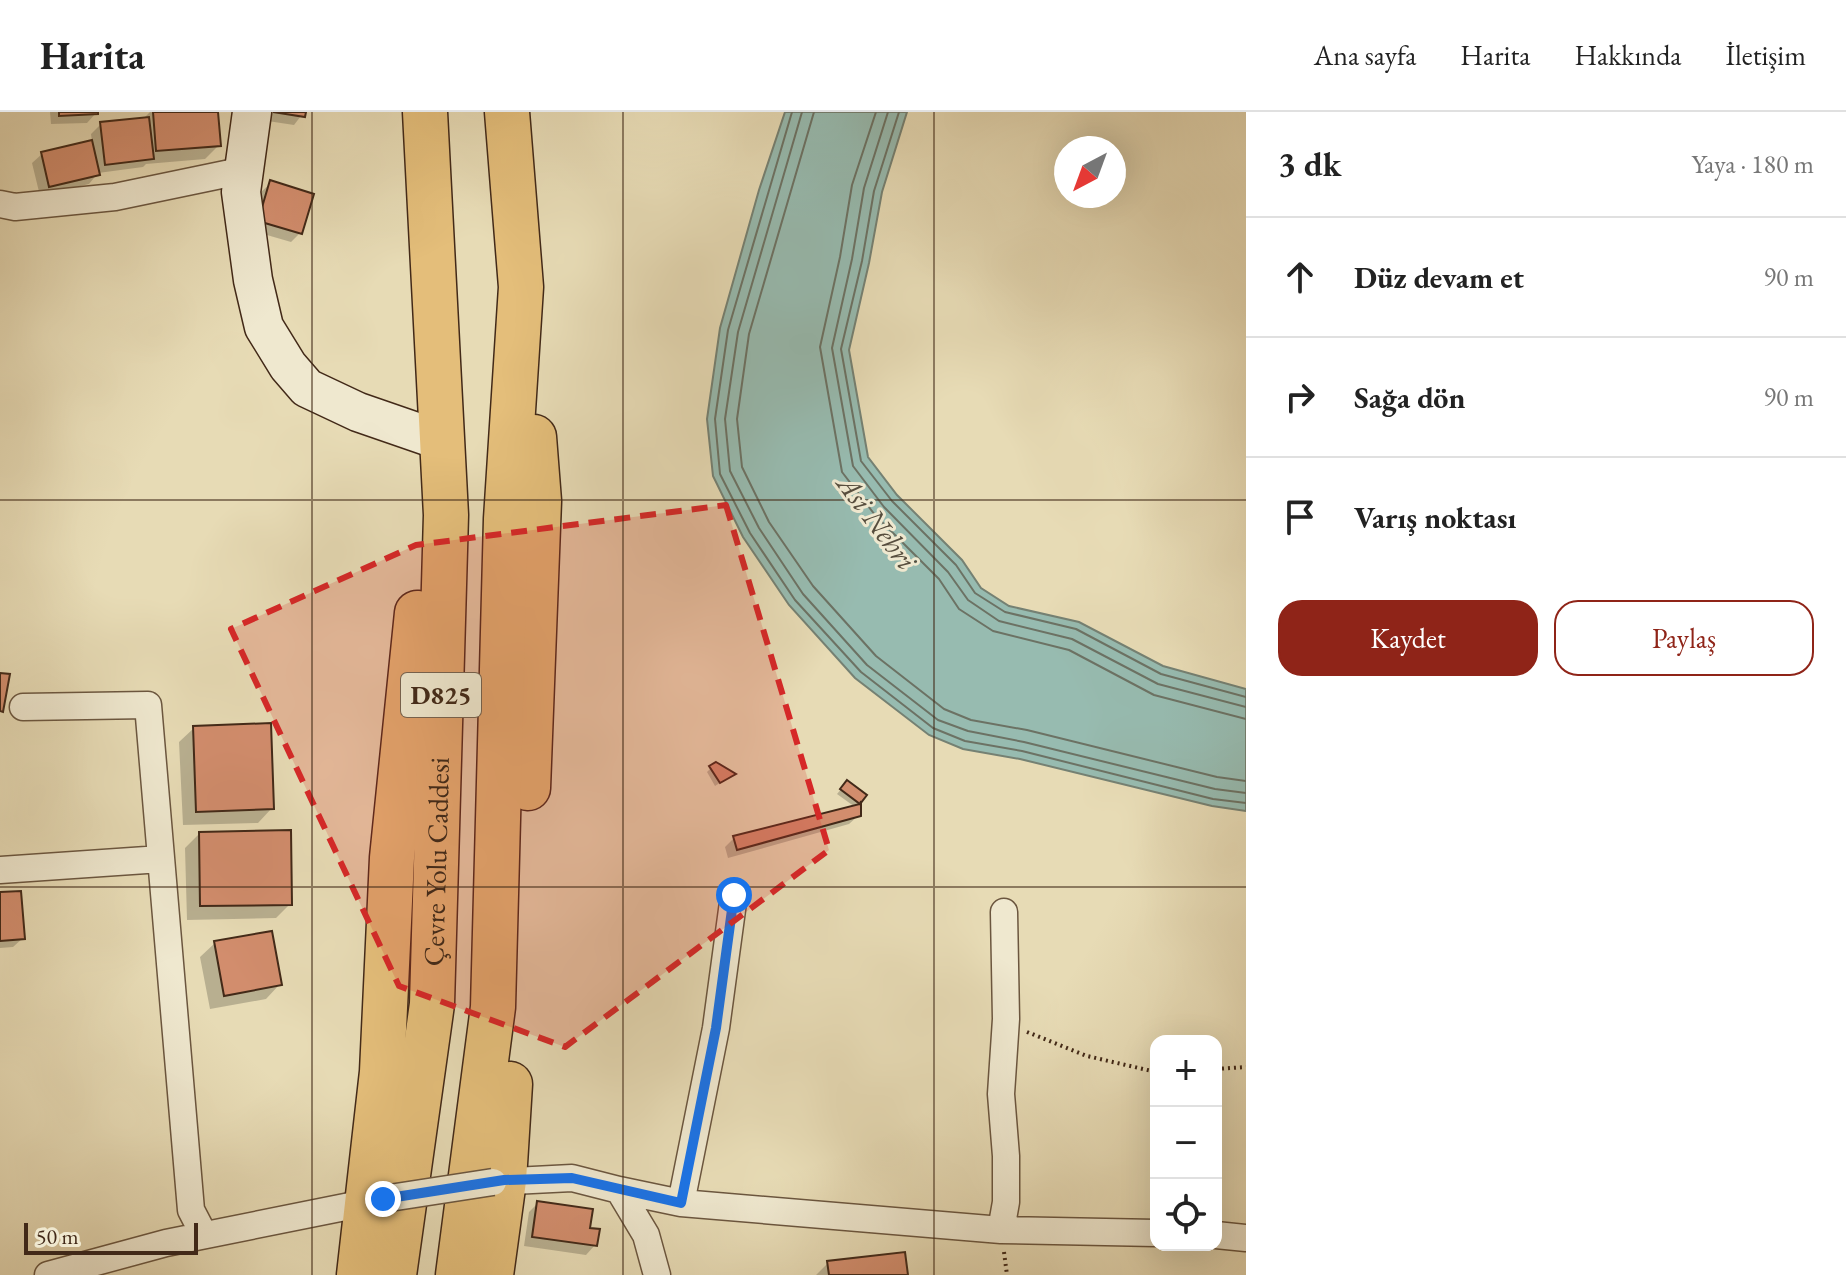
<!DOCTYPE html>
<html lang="tr">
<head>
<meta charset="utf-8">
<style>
	:root { --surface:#fff; --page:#f2f2f2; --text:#222; --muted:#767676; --line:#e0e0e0; --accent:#8f2418 }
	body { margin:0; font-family:"EB Garamond",serif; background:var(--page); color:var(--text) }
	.controls { position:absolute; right:24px; bottom:24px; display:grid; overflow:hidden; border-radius:16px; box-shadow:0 8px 32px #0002 }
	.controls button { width:72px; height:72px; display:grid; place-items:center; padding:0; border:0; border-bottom:2px solid var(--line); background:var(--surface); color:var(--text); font:40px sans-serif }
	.compass { position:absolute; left:1054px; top:24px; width:72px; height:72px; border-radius:50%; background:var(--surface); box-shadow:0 8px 32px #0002; rotate:221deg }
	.scale { position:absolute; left:24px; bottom:20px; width:174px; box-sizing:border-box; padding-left:8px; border:4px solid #422918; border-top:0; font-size:22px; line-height:28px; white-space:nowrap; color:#422918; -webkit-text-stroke:6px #efe8cf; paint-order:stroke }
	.stop { position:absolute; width:24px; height:24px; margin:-18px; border:6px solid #1a73e8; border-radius:50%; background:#fff }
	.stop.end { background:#1a73e8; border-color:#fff; box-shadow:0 2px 8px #0008 }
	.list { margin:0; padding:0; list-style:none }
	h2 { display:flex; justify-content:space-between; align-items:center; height:104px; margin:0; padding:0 32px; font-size:34px }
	h2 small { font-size:26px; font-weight:400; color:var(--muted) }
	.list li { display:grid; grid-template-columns:52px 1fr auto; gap:24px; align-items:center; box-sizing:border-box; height:120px; padding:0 32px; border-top:2px solid var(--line) }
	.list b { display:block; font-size:30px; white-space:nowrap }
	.list em { font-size:26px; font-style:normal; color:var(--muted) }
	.actions { display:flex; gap:16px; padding:24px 32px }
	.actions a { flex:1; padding:18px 0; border:2px solid var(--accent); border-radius:24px; text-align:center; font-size:28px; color:var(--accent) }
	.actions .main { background:var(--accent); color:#fff }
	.icon { flex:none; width:44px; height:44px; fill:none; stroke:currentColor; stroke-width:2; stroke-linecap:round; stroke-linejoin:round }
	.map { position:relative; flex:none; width:1246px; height:1163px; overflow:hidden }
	header { display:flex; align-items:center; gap:48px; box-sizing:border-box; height:112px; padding:0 40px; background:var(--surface); border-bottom:2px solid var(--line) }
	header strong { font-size:38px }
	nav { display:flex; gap:44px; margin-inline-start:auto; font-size:28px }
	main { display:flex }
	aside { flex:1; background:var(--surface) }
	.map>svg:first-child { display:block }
	.water { fill:#97bbb0; stroke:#758173; stroke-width:2 }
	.shadow { fill:#0003 }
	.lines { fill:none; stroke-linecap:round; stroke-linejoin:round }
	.shore { stroke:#6c7264; stroke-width:2 }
	.building { fill:#d28d6d; stroke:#422918; stroke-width:2 }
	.street-casing { stroke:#6b563f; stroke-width:29 }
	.secondary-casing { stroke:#422918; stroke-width:41 }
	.highway-casing { stroke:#422918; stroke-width:47 }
	.path { stroke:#422918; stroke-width:4; stroke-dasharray:2 4; stroke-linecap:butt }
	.street { stroke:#efe8cf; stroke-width:26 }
	.secondary { stroke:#efe8cf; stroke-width:38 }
	.highway { stroke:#e4be7a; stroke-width:44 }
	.street-bridge-casing { stroke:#6b563f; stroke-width:29; stroke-linecap:butt }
	.street-bridge { stroke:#efe8cf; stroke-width:26 }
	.route { stroke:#1a73e8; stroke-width:10 }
	.marked { fill:#d62828; fill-opacity:0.2; stroke:#d62828; stroke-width:6; stroke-dasharray:16 10; stroke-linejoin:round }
	.grid { fill:none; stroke:#422918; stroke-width:2; stroke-opacity:0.55 }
	.labels { text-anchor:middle; stroke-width:6; stroke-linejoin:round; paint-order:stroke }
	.shield { fill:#efe8cf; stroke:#76624f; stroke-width:2 }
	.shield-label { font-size:26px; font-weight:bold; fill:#422918 }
	.street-label { font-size:28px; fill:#422918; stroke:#efe8cf }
	.water-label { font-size:30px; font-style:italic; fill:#574e3e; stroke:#efe8cf }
</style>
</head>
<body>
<header>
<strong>Harita</strong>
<nav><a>Ana sayfa</a><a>Harita</a><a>Hakkında</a><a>İletişim</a></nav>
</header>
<main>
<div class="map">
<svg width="1246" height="1163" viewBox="0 0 1246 1163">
	<rect width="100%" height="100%" fill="#e7dbb5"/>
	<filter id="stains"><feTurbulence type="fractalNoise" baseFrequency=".0025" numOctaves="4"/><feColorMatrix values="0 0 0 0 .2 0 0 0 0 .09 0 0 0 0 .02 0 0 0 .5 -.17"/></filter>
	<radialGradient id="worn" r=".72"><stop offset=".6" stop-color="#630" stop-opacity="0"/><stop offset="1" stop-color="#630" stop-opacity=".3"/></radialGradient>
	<path class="water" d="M 785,0 L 907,0 L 882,80 L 869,151 L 849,238 L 868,345 L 897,383 L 962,448 L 981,476 L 1009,494 L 1079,510 L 1163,554 L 1246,577 L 1246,699 L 1212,694 L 1020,647 L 963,637 L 929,623 L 855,566 L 789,493 L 743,425 L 713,364 L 707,307 L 720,216 L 759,78 Z"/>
	<path class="shadow" d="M 50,0 L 96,0 L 96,1 L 87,11 L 51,12 Z
		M 150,0 L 216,0 L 219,33 L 205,47 L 146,52 L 143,55 L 98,61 L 89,72 L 40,84 L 32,51 L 42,42 L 92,30 L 91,22 L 101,12 L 142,8 Z
		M 262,0 L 304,0 L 294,13 L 261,8 Z
		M 271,71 L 300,121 L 291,130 L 250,118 L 261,80 Z
		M 194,616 L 272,696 L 258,711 L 183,713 L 179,630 Z
		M 711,656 L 729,665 L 715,674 L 707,660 Z
		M 843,675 L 864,684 L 855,695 L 837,682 Z
		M 859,703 L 849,712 L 728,746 L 725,735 L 734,726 Z
		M 199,722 L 290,792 L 276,806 L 187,808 L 185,736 Z
		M 0,782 L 23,826 L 13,835 L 0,836 Z
		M 215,831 L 280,872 L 266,887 L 210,897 L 200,845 Z
		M 538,1091 L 588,1118 L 595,1133 L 586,1143 L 524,1134 L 529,1100 Z
		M 828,1151 L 906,1163 L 816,1163 Z"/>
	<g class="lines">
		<path class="shore" d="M 792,0 L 728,218 L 715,307 L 720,362 L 750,421 L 795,488 L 861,560 L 933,616 L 965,629 L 1022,639 L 1213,687 L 1246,691
			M 802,0 L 738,220 L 725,307 L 730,359 L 759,416 L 803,482 L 867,553 L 938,608 L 968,619 L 1024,630 L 1215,677 L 1246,681
			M 814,0 L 749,222 L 737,307 L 742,355 L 769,410 L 813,474 L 876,544 L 944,597 L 971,608 L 1027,618 L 1217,665 L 1246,669
			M 876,0 L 852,73 L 840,145 L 820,235 L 842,360 L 875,403 L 939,467 L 959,497 L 993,519 L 1069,538 L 1154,583 L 1246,607
			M 888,0 L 864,76 L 852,147 L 832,236 L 853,354 L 884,395 L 948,460 L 968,488 L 999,509 L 1072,527 L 1158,572 L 1246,595
			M 899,0 L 874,79 L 862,149 L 841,237 L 861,349 L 892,389 L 956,453 L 975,481 L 1005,500 L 1076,517 L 1161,562 L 1246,585"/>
	</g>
	<path class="building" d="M 59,0 L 98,0 L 98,2 L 59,4 Z
		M 153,0 L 218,0 L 221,34 L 156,39 Z
		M 273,0 L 306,0 L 305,5 Z
		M 149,5 L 154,47 L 105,53 L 100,10 Z
		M 92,28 L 100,63 L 49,75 L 41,40 Z
		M 270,68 L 314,82 L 302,122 L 258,109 Z
		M 0,561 L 10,562 L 3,600 L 0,599 Z
		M 271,611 L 274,697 L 196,700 L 193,614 Z
		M 716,650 L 736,662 L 720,671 L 709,654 Z
		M 847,668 L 867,683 L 860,692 L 840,677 Z
		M 861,689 L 861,704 L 737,738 L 733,724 L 860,692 Z
		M 291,718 L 292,793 L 200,794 L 199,720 Z
		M 21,779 L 25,827 L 0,829 L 0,780 Z
		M 272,819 L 282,873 L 224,884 L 214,829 Z
		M 537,1089 L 593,1097 L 590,1116 L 600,1117 L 597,1134 L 532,1125 Z
		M 905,1140 L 908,1163 L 829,1163 L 827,1149 Z"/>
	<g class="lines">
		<g class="street-casing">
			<path id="street" d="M 0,92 L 15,95 L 115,85 L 245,58
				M 23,595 L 148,593 L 191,1098 L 204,1123
				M 0,758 L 161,747
				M 493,1070 L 572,1066 L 619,1078 L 646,1123 L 657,1163
				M 619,1078 L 681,1091 L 716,916 L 734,783
				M 681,1091 L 1001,1118 L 1156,1121
				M 1001,1118 L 1006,1090 L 1006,1044 L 1001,982 L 1006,907 L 1004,800
				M 1216,1123 L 1246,1126
				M 48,1163 L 166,1131 L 380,1088"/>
		</g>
		<g class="secondary-casing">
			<path id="secondary" d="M 252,0 L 241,80 L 253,168 L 264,215 L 288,254 L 307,276 L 358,300 L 442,329"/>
		</g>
		<g class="highway-casing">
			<g id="highway">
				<path d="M 528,676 L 539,389 L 534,325"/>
				<path d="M 359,1163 L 382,960 L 392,746 L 417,501"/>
				<path id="s1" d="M 394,1163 L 432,892 L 446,403 L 425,0"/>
				<path d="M 458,1163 L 493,895 L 506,407 L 521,175 L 507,0"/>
				<path d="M 491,1163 L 504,1068 L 510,972"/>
			</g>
		</g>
		<path class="path" d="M 1027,920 L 1087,944 L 1156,960
			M 1216,957 L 1246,955
			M 1004,1140 L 1007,1163"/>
		<use href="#street" class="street"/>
		<use href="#secondary" class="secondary"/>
		<use href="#highway" class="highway"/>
		<g class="street-bridge-casing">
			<path id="street-bridge" d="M 383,1087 L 493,1070"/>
		</g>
		<use href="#street-bridge" class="street-bridge"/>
	</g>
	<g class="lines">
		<path class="route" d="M 383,1087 L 504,1068 L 572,1066 L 681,1091 L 716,916 L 734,783"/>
	</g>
	<path class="marked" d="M 726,393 L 829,738 L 565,935 L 399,874 L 231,517 L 416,433 Z"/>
	<path class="grid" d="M 312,0 L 312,1163M 623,0 L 623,1163M 934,0 L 934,1163M 0,388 L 1246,388M 0,775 L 1246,775"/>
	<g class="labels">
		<rect class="shield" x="401" y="561" width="80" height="44" rx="6"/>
		<g class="shield-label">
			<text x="441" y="592">D825</text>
		</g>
		<g class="street-label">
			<text dy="10" stroke="none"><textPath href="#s1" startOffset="416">Çevre Yolu Caddesi</textPath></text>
		</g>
		<g class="water-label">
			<text transform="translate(877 410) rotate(53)" y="10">Asi Nehri</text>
		</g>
	</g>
	<rect width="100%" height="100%" filter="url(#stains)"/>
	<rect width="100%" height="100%" fill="url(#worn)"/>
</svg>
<div class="controls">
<button>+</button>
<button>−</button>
<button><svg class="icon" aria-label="locate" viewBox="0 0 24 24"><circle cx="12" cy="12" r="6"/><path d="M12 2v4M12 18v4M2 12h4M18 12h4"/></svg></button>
</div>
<svg class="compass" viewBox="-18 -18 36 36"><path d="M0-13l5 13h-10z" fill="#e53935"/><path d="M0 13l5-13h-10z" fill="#767676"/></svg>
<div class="scale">50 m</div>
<div class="stop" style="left:734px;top:783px"></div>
<div class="stop end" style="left:383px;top:1087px"></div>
</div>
<aside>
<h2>3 dk<small>Yaya · 180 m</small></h2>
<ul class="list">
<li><svg class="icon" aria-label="ahead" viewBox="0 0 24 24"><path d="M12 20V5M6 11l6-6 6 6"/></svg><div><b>Düz devam et</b></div><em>90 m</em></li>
<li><svg class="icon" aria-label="right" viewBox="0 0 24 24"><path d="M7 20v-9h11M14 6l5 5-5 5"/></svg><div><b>Sağa dön</b></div><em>90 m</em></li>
<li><svg class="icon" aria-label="arrive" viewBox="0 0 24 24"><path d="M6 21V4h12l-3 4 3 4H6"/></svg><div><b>Varış noktası</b></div></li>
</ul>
<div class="actions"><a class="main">Kaydet</a><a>Paylaş</a></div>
</aside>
</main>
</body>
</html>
